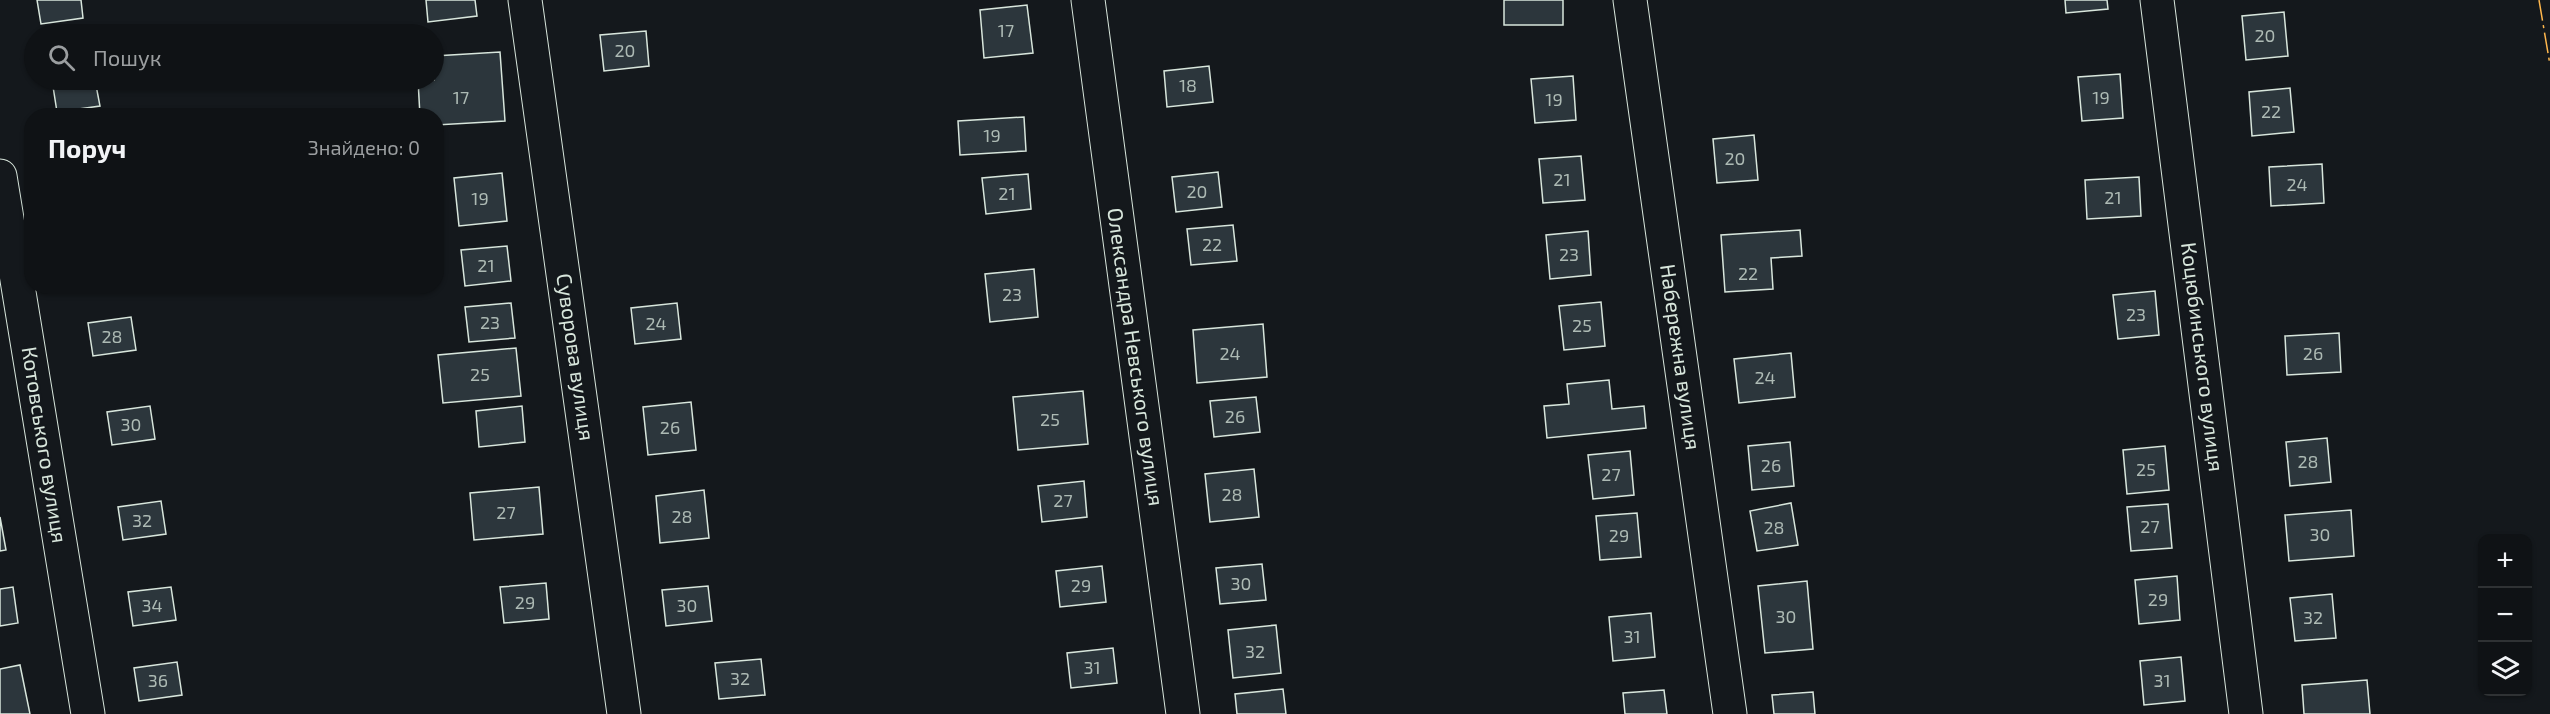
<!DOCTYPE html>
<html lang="uk">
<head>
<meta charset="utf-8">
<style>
	:root { --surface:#0f1215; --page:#1d2022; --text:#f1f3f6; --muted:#9b9ea0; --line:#2f3234 }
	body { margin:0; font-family:"Exo 2",sans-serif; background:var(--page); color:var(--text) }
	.controls { position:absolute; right:18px; bottom:18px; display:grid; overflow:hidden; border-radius:12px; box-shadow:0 2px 4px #0004 }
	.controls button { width:54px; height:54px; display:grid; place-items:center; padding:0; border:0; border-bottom:2px solid var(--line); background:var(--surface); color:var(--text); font:30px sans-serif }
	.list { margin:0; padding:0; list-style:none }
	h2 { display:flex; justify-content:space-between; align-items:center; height:78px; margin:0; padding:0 24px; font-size:26px }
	h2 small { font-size:20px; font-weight:400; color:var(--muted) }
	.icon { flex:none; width:33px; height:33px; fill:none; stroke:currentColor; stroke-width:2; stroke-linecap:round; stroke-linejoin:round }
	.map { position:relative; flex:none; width:2550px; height:714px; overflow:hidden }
	.search { position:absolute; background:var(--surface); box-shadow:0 2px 4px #0004; left:24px; top:24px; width:420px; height:66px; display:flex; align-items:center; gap:15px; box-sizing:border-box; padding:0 21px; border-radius:33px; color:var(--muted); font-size:22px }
	.panel { position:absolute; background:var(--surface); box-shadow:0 2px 4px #0004; left:24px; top:108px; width:420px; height:186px; border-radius:24px }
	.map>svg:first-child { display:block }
	.building { fill:#2c363c; stroke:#d8e6dc; stroke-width:1.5 }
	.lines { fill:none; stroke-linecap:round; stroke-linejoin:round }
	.minor-casing { stroke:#d8e6dc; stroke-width:35 }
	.minor { stroke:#14181c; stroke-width:33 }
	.power { stroke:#ffb74d; stroke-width:1.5; stroke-dasharray:21 4.5 3 4.5; stroke-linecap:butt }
	.labels { text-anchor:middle; stroke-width:4.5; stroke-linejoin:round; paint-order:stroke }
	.number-label { font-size:18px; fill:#adbab4 }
	.street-label { font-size:21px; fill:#d8e6dc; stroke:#14181c }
</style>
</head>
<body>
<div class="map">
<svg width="2550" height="714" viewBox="0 0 2550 714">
	<rect width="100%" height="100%" fill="#14181c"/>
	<path class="building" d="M 37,0 L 81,0 L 83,18 L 41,24 Z
		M 426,0 L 475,0 L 477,16 L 428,22 Z
		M 1504,0 L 1563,0 L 1563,25 L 1504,25 Z
		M 2065,0 L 2107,0 L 2108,9 L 2066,13 Z
		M 1027,5 L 1033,53 L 984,58 L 980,10 Z
		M 2284,12 L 2288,56 L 2246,60 L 2242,16 Z
		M 646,31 L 649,66 L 604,71 L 600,35 Z
		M 500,52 L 505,121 L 436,125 L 436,116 L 420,116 L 418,80 L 434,80 L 434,56 Z
		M 1209,66 L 1213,102 L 1167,107 L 1164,71 Z
		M 2120,74 L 2123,118 L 2082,121 L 2078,77 Z
		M 1573,76 L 1576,120 L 1535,123 L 1531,79 Z
		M 52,80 L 95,80 L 100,106 L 57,112 Z
		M 2290,88 L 2294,132 L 2252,136 L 2249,92 Z
		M 1024,117 L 1026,151 L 960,155 L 958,121 Z
		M 1754,135 L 1758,180 L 1717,183 L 1713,139 Z
		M 1581,156 L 1585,200 L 1543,203 L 1539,159 Z
		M 2322,164 L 2324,203 L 2271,206 L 2269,167 Z
		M 1218,172 L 1222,207 L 1176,212 L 1172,177 Z
		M 502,173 L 507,221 L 459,226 L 454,178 Z
		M 1028,174 L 1031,209 L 986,214 L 982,178 Z
		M 2139,177 L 2141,216 L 2087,219 L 2085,180 Z
		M 1233,225 L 1237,261 L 1191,265 L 1187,229 Z
		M 1800,230 L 1802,256 L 1771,258 L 1773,289 L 1725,292 L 1721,235 Z
		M 1588,231 L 1591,275 L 1550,279 L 1546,235 Z
		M 507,246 L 511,281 L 465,286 L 461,250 Z
		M 1034,269 L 1038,317 L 990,322 L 985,274 Z
		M 2155,291 L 2159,335 L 2118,339 L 2113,295 Z
		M 1601,302 L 1605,346 L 1564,350 L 1559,306 Z
		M 511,303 L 515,338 L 469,342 L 465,307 Z
		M 677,303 L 681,339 L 635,344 L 631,308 Z
		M 131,317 L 136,350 L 93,356 L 88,323 Z
		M 1263,324 L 1267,377 L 1197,383 L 1193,330 Z
		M 2339,333 L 2341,372 L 2287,375 L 2285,336 Z
		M 516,348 L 521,396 L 443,403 L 438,355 Z
		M 1791,353 L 1795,397 L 1739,403 L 1734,359 Z
		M 1609,380 L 1612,409 L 1644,406 L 1646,428 L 1547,438 L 1544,406 L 1569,404 L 1567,384 Z
		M 1083,391 L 1088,444 L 1018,450 L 1013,397 Z
		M 1256,397 L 1260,432 L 1214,437 L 1210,401 Z
		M 691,402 L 696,450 L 648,455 L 643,407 Z
		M 150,406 L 155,439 L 112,445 L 107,412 Z
		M 522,406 L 525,442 L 479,447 L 476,411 Z
		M 2327,438 L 2331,482 L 2290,486 L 2286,442 Z
		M 1790,442 L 1794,486 L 1752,490 L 1748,446 Z
		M 2165,446 L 2169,490 L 2127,494 L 2123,450 Z
		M 1630,451 L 1634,495 L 1593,499 L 1588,455 Z
		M 1254,469 L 1259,517 L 1210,522 L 1205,474 Z
		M 1084,481 L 1087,517 L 1042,522 L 1038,486 Z
		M 539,487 L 543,534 L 474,540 L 470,493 Z
		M 704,490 L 709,538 L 660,543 L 656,496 Z
		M 161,501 L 166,534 L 123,540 L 118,507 Z
		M 1791,503 L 1798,545 L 1757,551 L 1750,511 Z
		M 2168,504 L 2172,548 L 2131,551 L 2127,507 Z
		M 2351,510 L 2354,556 L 2289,561 L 2285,515 Z
		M 1637,513 L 1641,557 L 1600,560 L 1596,516 Z
		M 0,517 L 6,550 L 0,551 Z
		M 1262,564 L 1266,600 L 1220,604 L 1216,568 Z
		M 1102,566 L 1106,602 L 1060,607 L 1056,571 Z
		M 2177,576 L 2180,620 L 2139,624 L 2135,580 Z
		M 1807,581 L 1813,649 L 1765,653 L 1758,586 Z
		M 546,583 L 549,619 L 504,623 L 500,587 Z
		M 708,586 L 712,621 L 666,626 L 662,590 Z
		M 13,587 L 18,623 L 0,626 L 0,589 Z
		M 171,587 L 176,620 L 133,626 L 128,592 Z
		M 2332,594 L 2336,638 L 2295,641 L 2290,598 Z
		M 1651,613 L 1655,657 L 1613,661 L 1609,617 Z
		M 1276,625 L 1281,673 L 1233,678 L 1228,630 Z
		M 1113,648 L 1117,683 L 1071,688 L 1067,653 Z
		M 2181,657 L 2185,701 L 2144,705 L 2140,661 Z
		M 761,659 L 765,695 L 719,699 L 715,663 Z
		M 177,662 L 182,695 L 139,701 L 134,668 Z
		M 20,665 L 30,714 L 0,714 L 0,669 Z
		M 2367,680 L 2370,714 L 2304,714 L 2302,685 Z
		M 1283,689 L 1286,714 L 1237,714 L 1235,694 Z
		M 1664,690 L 1667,714 L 1625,714 L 1623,693 Z
		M 1813,692 L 1815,714 L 1774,714 L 1772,695 Z"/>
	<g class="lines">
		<g class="minor-casing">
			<path id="minor" d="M 525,0 L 624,714
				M 1088,0 L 1183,714
				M 1630,0 L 1730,714
				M 2157,0 L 2246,714
				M 0,176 L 88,714"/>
		</g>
		<use href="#minor" class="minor"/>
		<path class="power" d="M 2539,0 L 2550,65"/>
	</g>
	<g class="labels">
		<g class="number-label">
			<text x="1006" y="37">17</text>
			<text x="2265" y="42">20</text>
			<text x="625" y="57">20</text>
			<text x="1188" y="92">18</text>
			<text x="461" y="104">17</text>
			<text x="2101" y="104">19</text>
			<text x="1554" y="106">19</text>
			<text x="2271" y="118">22</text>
			<text x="992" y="142">19</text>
			<text x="1735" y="165">20</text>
			<text x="1562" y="186">21</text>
			<text x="2297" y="191">24</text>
			<text x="1197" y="198">20</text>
			<text x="1007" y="200">21</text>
			<text x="2113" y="204">21</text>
			<text x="480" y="205">19</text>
			<text x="1212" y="251">22</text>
			<text x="1569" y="261">23</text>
			<text x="486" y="272">21</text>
			<text x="1748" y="280">22</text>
			<text x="1012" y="301">23</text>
			<text x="2136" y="321">23</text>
			<text x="490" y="329">23</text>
			<text x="656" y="330">24</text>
			<text x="1582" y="332">25</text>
			<text x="112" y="343">28</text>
			<text x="1230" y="360">24</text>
			<text x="2313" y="360">26</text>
			<text x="480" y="381">25</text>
			<text x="1765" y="384">24</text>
			<text x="1235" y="423">26</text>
			<text x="1050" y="426">25</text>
			<text x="131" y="431">30</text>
			<text x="670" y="434">26</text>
			<text x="2308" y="468">28</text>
			<text x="1771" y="472">26</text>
			<text x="2146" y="476">25</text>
			<text x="1611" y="481">27</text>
			<text x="1232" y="501">28</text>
			<text x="1063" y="507">27</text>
			<text x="506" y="519">27</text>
			<text x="682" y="523">28</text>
			<text x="142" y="527">32</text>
			<text x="2150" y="533">27</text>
			<text x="1774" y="534">28</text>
			<text x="2320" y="541">30</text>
			<text x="1619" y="542">29</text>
			<text x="1241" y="590">30</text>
			<text x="1081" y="592">29</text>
			<text x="2158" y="606">29</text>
			<text x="525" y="609">29</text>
			<text x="152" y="612">34</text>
			<text x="687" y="612">30</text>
			<text x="1786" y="623">30</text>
			<text x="2313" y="624">32</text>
			<text x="1632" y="643">31</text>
			<text x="1255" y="658">32</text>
			<text x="1092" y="674">31</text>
			<text x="740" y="685">32</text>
			<text x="158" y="687">36</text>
			<text x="2162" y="687">31</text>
		</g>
		<g class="street-label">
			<text transform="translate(575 357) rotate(82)" y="7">Суворова вулиця</text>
			<text transform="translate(1135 357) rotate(82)" y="7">Олександра Невського вулиця</text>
			<text transform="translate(1680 357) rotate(82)" y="7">Набережна вулиця</text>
			<text transform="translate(2202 357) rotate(83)" y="7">Коцюбинського вулиця</text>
			<text transform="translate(44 445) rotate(81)" y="7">Котовського вулиця</text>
		</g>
	</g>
</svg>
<div class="controls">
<button>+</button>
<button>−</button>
<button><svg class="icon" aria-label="layers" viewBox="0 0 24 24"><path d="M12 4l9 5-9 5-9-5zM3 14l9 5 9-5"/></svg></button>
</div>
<div class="search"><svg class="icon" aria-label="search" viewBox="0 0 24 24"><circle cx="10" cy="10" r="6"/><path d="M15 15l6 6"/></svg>Пошук</div>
<section class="panel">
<h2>Поруч<small>Знайдено: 0</small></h2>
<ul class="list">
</ul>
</section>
</div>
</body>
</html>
